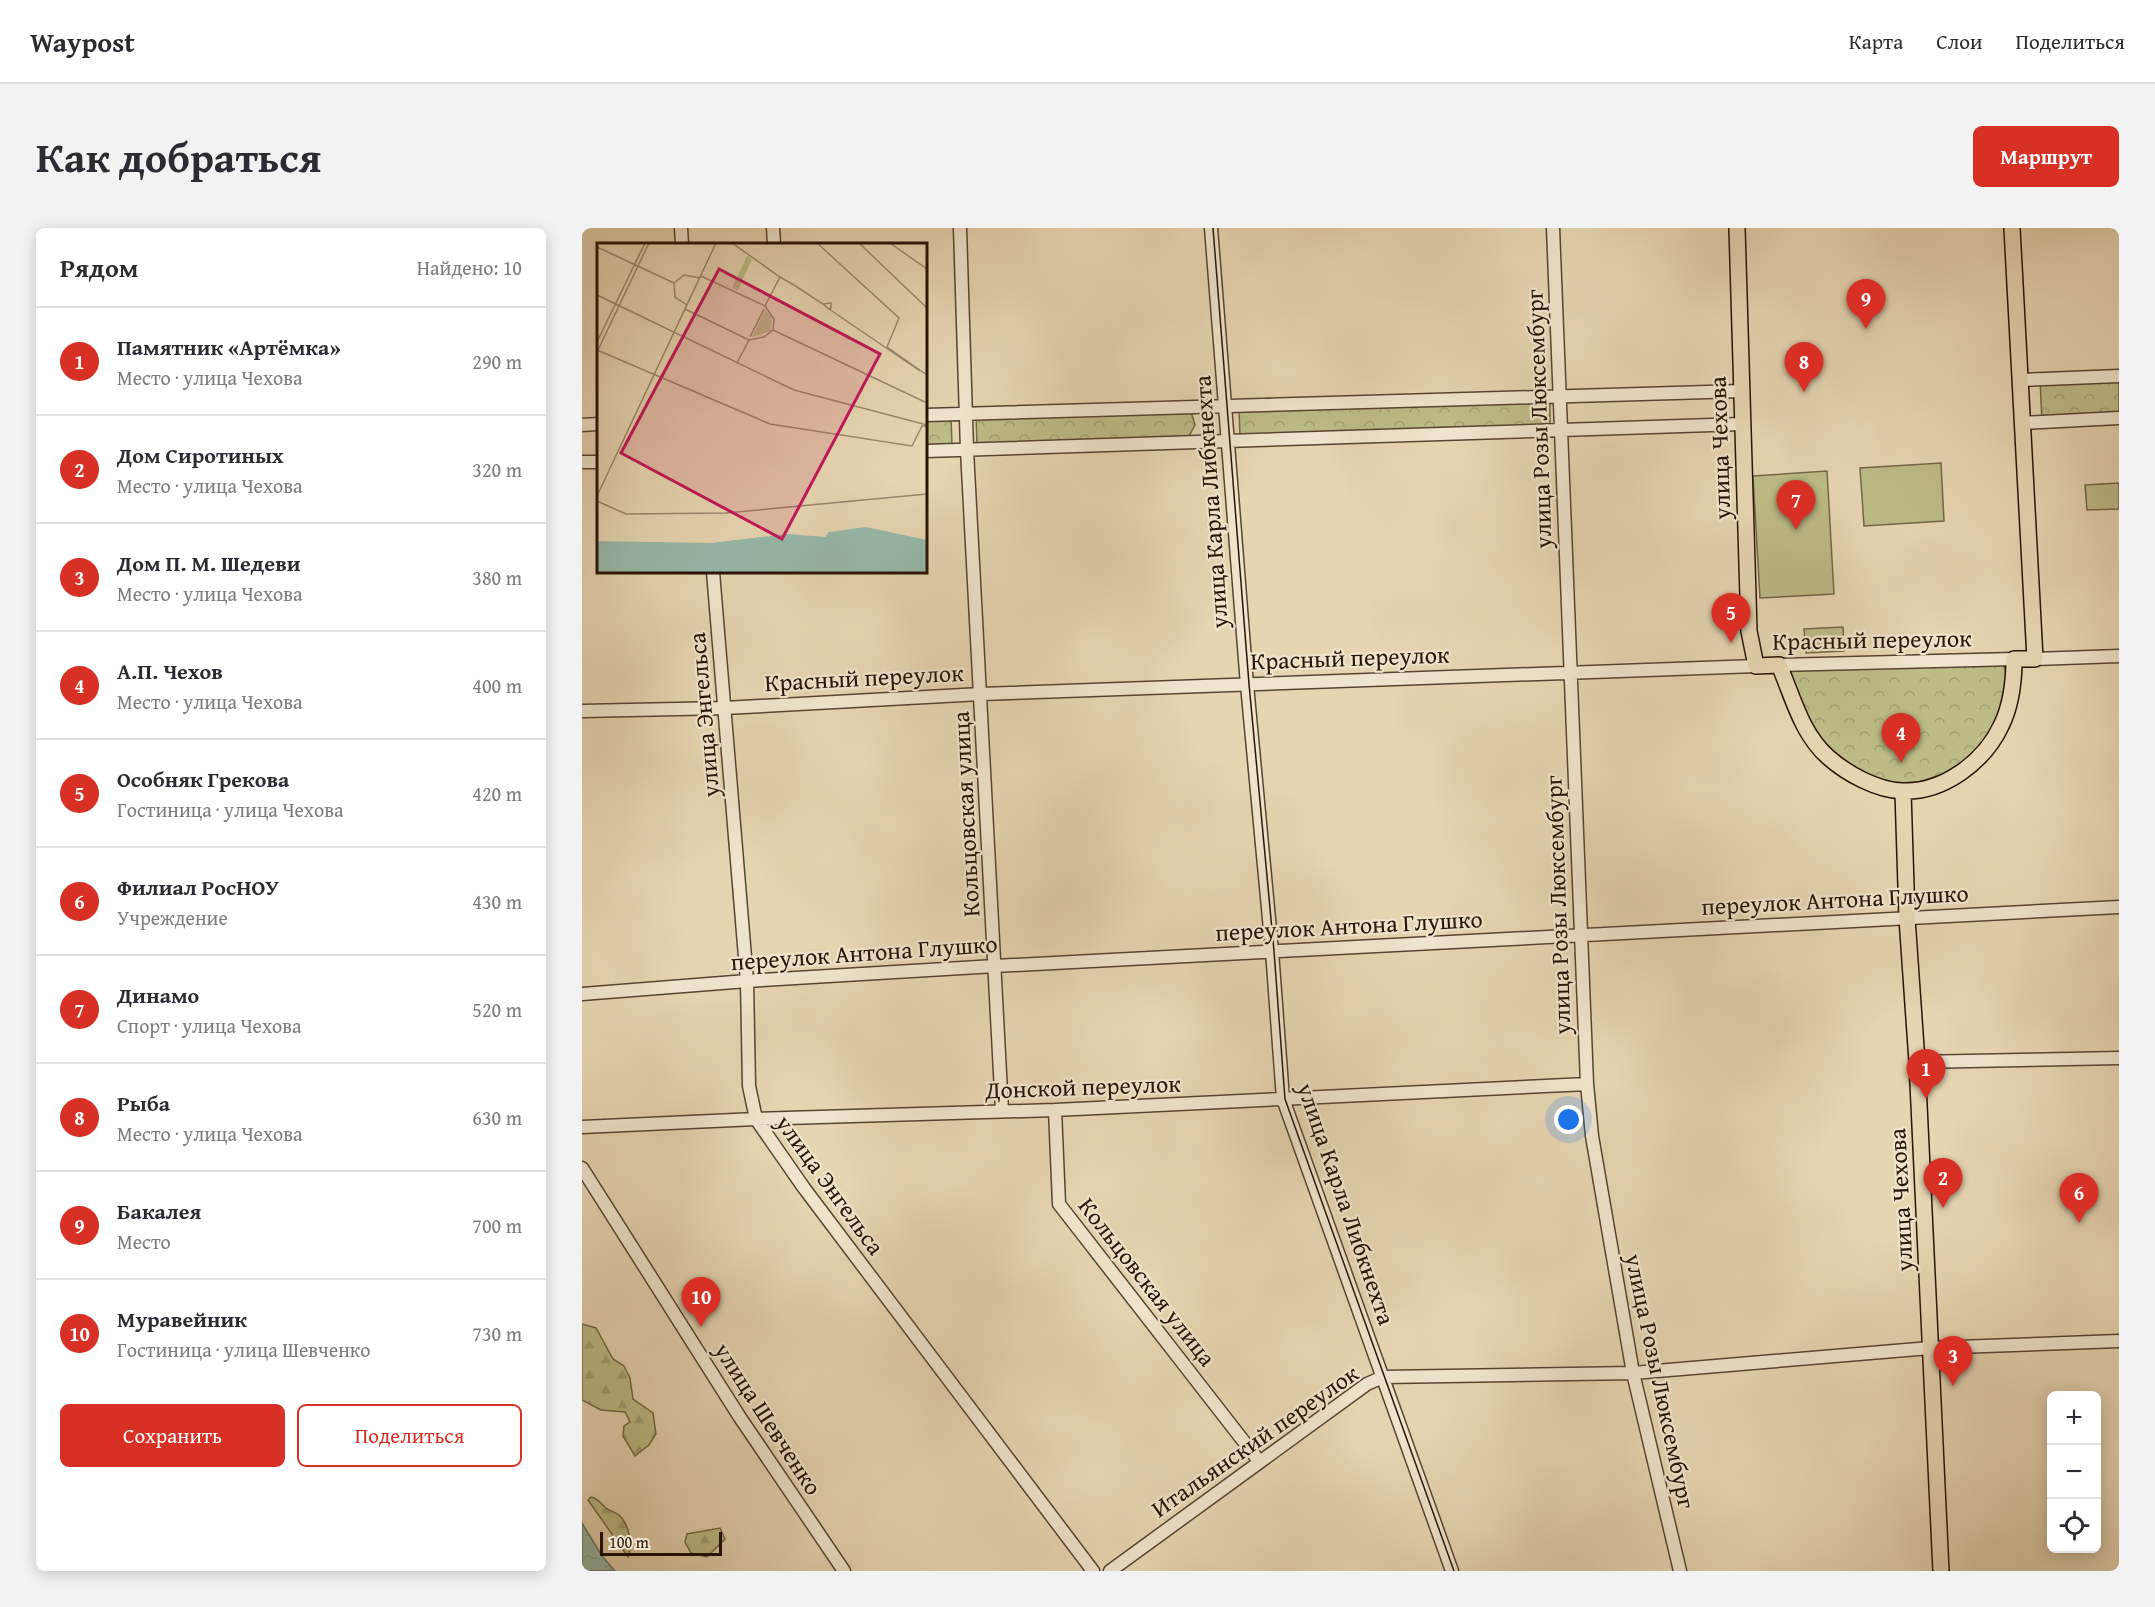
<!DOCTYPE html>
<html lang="ru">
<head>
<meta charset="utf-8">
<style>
	:root { --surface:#fff; --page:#f2f2f3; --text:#2b2b33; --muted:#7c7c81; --line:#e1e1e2; --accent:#d93025 }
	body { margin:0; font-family:"Gentium Book Plus",serif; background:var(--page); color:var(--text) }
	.controls { position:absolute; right:18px; bottom:18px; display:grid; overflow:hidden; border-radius:9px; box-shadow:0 3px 15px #0003 }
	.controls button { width:54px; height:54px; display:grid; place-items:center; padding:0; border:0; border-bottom:2px solid var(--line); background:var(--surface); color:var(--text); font:30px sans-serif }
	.scale { position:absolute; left:18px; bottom:15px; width:122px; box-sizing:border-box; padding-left:6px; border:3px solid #291408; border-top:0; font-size:16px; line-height:21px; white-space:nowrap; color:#291408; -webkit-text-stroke:4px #efe4cc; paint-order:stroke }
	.you { position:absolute; left:987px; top:892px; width:21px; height:21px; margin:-15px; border:4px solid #fff; border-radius:50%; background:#1a73e8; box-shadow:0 0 0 9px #1a73e833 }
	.badge { display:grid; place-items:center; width:39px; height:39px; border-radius:50%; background:var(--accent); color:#fff; font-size:20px; font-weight:700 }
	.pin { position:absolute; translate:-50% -50px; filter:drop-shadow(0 2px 3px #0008) }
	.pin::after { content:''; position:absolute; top:32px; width:21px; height:18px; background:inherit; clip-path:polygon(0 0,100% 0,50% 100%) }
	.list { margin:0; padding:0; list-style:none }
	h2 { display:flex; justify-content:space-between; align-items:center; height:78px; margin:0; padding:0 24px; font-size:26px }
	h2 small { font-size:20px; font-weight:400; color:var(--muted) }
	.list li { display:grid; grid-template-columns:39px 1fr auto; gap:18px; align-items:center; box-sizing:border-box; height:108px; padding:0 24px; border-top:2px solid var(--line) }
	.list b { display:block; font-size:22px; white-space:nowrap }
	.list p { margin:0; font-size:20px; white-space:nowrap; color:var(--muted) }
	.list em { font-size:20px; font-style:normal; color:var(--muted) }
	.actions { display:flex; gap:12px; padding:18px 24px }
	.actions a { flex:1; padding:14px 0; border:2px solid var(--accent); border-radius:9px; text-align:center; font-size:21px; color:var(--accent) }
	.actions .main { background:var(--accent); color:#fff }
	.icon { flex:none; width:33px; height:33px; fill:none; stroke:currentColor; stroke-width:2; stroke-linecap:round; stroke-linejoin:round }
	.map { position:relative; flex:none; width:1537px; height:1343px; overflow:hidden; border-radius:9px }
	header { display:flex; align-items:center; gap:36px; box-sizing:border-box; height:84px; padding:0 30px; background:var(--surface); border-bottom:2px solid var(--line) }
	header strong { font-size:28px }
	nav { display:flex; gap:33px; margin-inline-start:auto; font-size:21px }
	.intro { display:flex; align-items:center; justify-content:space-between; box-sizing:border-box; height:144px; padding:0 36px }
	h1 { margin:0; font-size:42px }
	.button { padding:15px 27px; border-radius:9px; background:var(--accent); color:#fff; font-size:21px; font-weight:700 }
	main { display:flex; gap:36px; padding:0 36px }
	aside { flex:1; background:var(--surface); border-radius:9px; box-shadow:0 3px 15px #0003 }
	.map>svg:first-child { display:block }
	.forest { fill:url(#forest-firs); stroke:#736847; stroke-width:1.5 }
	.park { fill:url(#park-crowns); stroke:#736847; stroke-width:1.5 }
	.pitch { fill:#bdbb86; stroke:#736847; stroke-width:1.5 }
	.water { fill:url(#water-ripples); stroke:#6a7769; stroke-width:1.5 }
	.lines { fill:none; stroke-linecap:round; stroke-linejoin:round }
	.minor-casing { stroke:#584432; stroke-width:15 }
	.major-casing { stroke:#291408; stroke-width:18 }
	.minor { stroke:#efe4cc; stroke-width:12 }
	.major { stroke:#e6d5b1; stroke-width:15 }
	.tram { stroke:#291408; stroke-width:1.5 }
	.labels { text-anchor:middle; stroke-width:4.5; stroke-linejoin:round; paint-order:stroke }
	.street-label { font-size:24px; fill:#291408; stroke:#efe4cc }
	.inset-road { fill:none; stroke:#9a886d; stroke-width:1.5 }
	.view { fill:#c2185b; fill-opacity:0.15; stroke:#c2185b; stroke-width:3 }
	.inset-edge { fill:none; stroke:#291408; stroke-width:3 }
</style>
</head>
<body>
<header>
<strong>Waypost</strong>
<nav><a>Карта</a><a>Слои</a><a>Поделиться</a></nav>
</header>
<div class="intro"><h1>Как добраться</h1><a class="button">Маршрут</a></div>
<main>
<aside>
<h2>Рядом<small>Найдено: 10</small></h2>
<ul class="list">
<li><span class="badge">1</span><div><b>Памятник «Артёмка»</b><p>Место · улица Чехова</p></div><em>290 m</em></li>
<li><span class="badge">2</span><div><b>Дом Сиротиных</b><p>Место · улица Чехова</p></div><em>320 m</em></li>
<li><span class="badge">3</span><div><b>Дом П. М. Шедеви</b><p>Место · улица Чехова</p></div><em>380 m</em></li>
<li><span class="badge">4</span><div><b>А.П. Чехов</b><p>Место · улица Чехова</p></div><em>400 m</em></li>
<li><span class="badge">5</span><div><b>Особняк Грекова</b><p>Гостиница · улица Чехова</p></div><em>420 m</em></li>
<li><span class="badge">6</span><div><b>Филиал РосНОУ</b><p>Учреждение</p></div><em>430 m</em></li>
<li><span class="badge">7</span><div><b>Динамо</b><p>Спорт · улица Чехова</p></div><em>520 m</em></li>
<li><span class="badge">8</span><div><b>Рыба</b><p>Место · улица Чехова</p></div><em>630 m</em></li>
<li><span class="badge">9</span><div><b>Бакалея</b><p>Место</p></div><em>700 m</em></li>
<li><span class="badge">10</span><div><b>Муравейник</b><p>Гостиница · улица Шевченко</p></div><em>730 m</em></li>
</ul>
<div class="actions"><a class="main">Сохранить</a><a>Поделиться</a></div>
</aside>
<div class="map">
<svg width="1537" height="1343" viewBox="0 0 1537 1343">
	<defs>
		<pattern id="forest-firs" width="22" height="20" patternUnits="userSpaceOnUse" patternTransform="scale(1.5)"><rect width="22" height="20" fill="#bdbb86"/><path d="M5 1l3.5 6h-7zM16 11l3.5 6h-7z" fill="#a2a072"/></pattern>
		<pattern id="park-crowns" width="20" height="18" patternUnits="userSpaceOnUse" patternTransform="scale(1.5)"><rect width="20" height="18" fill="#bdbb86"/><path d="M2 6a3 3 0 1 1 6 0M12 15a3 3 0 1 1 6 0" fill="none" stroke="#a2a072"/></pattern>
		<pattern id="water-ripples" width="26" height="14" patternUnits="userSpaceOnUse" patternTransform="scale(1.5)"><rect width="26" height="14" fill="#96b9aa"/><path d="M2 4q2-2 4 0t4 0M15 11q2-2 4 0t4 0" fill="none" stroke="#819e91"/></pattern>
	</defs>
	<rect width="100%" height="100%" fill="#e6d5b1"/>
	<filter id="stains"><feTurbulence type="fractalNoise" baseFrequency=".00333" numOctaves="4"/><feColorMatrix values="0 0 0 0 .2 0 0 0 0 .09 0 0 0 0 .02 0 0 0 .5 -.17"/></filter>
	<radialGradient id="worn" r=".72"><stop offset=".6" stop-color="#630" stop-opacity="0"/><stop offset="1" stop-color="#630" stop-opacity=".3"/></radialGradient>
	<path class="forest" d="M 0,1096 L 14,1100 L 31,1131 L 42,1138 L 48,1150 L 51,1171 L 71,1185 L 74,1206 L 67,1217 L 53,1228 L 41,1208 L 42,1198 L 48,1194 L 43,1184 L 19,1182 L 0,1172 Z
		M 9,1269 C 16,1270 18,1275 24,1280 C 28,1283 33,1284 37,1287 C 47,1296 51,1317 46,1329 L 6,1272 Z
		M 138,1300 L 143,1311 L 125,1329 L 109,1325 L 103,1314 L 105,1306 Z"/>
	<path class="park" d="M 1537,148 L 1537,190 L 1460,194 L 1458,151 Z
		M 968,171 L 968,200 L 658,209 L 657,181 Z
		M 606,183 L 610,187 L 613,197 L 606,210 L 395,218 L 394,187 Z
		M 369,188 L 370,219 L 344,220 L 344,189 Z
		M 1422,437 L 1425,450 L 1418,486 L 1399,519 L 1379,535 L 1361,546 L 1337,554 L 1318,555 L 1302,554 L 1274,545 L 1238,517 L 1207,446 L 1213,442 Z"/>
	<path class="pitch" d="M 1359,235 L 1362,293 L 1282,298 L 1278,240 Z
		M 1245,243 L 1252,366 L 1178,370 L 1171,248 Z
		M 1537,255 L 1537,281 L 1505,282 L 1503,257 Z
		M 1261,399 L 1262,423 L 1224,425 L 1222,401 Z"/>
	<path class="water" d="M 0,1295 L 20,1328 L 33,1343 L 0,1343 Z"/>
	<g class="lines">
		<g class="minor-casing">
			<path id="minor" d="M 99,0 L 100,16
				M 191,0 L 192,16
				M 378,0 L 385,222 L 420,883
				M 629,0 L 665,457 L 690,723 L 701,871 L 870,1343
				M 971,0 L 1005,856 L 1010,908 L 1051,1145 L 1098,1343
				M 1438,152 L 1537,148
				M 344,187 L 1159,163
				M 1440,195 L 1537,190
				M 0,197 L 16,196
				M 344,223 L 1160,196
				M 0,234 L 16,234
				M 131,344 L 165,753 L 167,858 L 174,891 L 222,960 L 511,1343
				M 1453,431 L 1537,428
				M 1197,437 L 1432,431
				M 0,483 L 143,480 L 399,466 L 1174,438
				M 0,766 L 165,753 L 413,738 L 1537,679
				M 1335,834 L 1537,830
				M 473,882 L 477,976 L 677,1233
				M 0,899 L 174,891 L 473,882 L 1005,856
				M 0,940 L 157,1188 L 262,1343
				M 528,1343 L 785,1156 L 801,1149 L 1051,1145 L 1348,1120 L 1537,1113"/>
		</g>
		<g class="major-casing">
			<path id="major" d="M 1155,0 L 1167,403 L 1174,438 L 1197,437 C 1211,469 1219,505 1246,529 C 1265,546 1295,562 1320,563 C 1361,565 1402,534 1419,498 C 1429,478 1432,454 1432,431 L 1453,431 L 1430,0
				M 1321,564 L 1325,690 L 1335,834 L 1359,1343"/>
		</g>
		<use href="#minor" class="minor"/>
		<use href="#major" class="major"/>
		<path class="tram" d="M 631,0 L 667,456 L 692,723 L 703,871 L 872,1343"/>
	</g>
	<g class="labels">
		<g class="street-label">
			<text transform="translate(957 191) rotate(-92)" y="8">улица Розы Люксембург</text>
			<text transform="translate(1138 220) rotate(-92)" y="8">улица Чехова</text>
			<text transform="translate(629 274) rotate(-94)" y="8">улица Карла Либкнехта</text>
			<text transform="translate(1290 412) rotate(-1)" y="8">Красный переулок</text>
			<text transform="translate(768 430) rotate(-2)" y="8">Красный переулок</text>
			<text transform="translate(282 450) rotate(-3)" y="8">Красный переулок</text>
			<text transform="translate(122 487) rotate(-95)" y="8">улица Энгельса</text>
			<text transform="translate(384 586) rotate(-93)" y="8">Кольцовская улица</text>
			<text transform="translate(1253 672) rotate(-3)" y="8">переулок Антона Глушко</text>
			<text transform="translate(976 677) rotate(-92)" y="8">улица Розы Люксембург</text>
			<text transform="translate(767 698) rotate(-3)" y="8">переулок Антона Глушко</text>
			<text transform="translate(282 725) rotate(-4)" y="8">переулок Антона Глушко</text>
			<text transform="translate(501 859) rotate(-2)" y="8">Донской переулок</text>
			<text transform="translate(248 957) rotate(54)" y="8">улица Энгельса</text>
			<text transform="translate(1319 972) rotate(-93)" y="8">улица Чехова</text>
			<text transform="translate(764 976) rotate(71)" y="8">улица Карла Либкнехта</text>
			<text transform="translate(565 1054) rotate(52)" y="8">Кольцовская улица</text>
			<text transform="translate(1078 1153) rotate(78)" y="8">улица Розы Люксембург</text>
			<text transform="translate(186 1191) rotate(57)" y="8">улица Шевченко</text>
			<text transform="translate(673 1213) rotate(-35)" y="8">Итальянский переулок</text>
		</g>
	</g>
	<g transform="translate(15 15)">
		<rect width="330" height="330" fill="#e6d5b1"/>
		<path d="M 150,13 L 155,16 L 141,47 L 135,45 ZM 168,67 L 175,74 L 174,88 L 155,94 Z" fill="#bdbb86"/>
		<path d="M 269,284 L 330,297 L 330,330 L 0,330 L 0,298 L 113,300 L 191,291 L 228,294 L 232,289 Z" fill="#96b9aa"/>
		<path class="inset-road" d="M 135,0 L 183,34 L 197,42 L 226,61 L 232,66 L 234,65 L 234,60 L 226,61M 220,0 L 302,75 L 290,104 L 330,132M 262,0 L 330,65M 293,0 L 330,26M 0,4 L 77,40M 0,52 L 197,147 L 330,182M 90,62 L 78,54 L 77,40 L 87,32 L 103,35M 168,63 L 183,34M 88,66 L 152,97 L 167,94 L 176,87 L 177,76 L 168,63 L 104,33M 232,66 L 323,128M 176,87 L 330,160M 153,94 L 167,66M 0,99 L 48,0M 0,107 L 173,181 L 315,203 L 325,183 L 330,183M 0,109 L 52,0M 140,120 L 152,97M 0,253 L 119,0M 0,258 L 29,271 L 129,270 L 330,251"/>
		<path class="view" d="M 122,26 L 283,111 L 185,296 L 24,210 Z"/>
		<rect width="330" height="330" class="inset-edge"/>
	</g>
	<rect width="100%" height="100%" filter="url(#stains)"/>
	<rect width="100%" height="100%" fill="url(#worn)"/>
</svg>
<div class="controls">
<button>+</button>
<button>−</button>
<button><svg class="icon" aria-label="locate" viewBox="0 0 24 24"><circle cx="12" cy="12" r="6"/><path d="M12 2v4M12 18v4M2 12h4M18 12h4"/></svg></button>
</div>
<div class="scale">100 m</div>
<div class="you"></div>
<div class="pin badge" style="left:1344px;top:871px">1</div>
<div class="pin badge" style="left:1361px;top:980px">2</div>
<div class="pin badge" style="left:1371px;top:1158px">3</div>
<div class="pin badge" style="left:1319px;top:535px">4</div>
<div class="pin badge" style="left:1149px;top:415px">5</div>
<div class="pin badge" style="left:1497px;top:995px">6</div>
<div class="pin badge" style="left:1214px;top:302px">7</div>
<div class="pin badge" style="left:1222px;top:164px">8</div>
<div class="pin badge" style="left:1284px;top:101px">9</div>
<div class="pin badge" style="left:119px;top:1099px">10</div>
</div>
</main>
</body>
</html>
